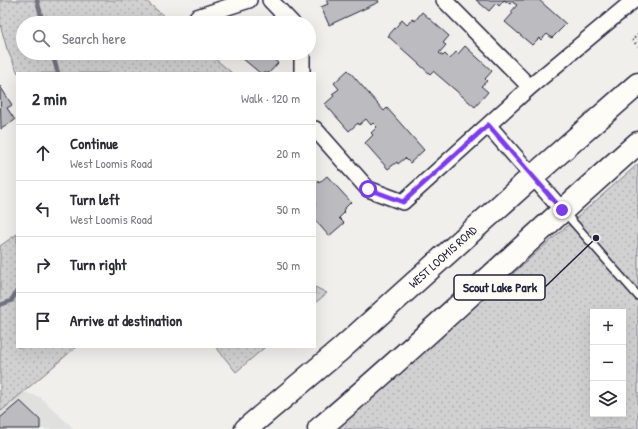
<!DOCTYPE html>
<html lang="en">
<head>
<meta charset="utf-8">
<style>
	:root { --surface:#fff; --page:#f7f7f7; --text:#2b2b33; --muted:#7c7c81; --line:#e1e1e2 }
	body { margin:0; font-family:"Patrick Hand",sans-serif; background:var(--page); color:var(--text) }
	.controls { position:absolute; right:12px; bottom:12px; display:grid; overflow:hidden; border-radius:0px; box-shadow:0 4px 16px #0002 }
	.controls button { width:36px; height:36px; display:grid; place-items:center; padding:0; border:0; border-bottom:1px solid var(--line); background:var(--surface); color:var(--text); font:20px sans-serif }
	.stop { position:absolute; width:12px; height:12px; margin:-9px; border:3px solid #7c3aed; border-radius:50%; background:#fff }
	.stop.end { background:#7c3aed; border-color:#fff; box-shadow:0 1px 4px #0008 }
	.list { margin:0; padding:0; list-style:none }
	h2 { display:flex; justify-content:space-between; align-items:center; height:52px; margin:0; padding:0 16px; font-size:17px }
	h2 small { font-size:13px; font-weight:400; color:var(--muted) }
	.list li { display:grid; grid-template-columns:26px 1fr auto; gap:12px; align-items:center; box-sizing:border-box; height:56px; padding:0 16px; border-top:1px solid var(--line) }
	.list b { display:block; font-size:15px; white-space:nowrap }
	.list p { margin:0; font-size:13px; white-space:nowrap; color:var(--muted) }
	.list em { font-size:13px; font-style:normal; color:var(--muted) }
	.icon { flex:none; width:22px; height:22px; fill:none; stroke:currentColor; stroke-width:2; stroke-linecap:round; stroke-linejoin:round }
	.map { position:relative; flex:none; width:638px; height:429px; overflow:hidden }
	.search { position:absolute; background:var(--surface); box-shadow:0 4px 16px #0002; left:16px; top:16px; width:300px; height:44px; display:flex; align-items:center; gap:10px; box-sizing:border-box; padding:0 14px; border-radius:22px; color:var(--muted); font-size:15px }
	.panel { position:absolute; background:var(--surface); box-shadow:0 4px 16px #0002; left:16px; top:72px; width:300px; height:276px; border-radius:0px }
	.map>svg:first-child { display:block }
	.built { fill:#e0e0df }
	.park { fill:url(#park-dots); stroke:#7a7a86; fill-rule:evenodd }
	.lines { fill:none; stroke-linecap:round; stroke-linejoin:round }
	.stream { stroke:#737381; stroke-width:4.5 }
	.building { fill:#bcbcc0; stroke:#22223b }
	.lane-casing { stroke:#22223b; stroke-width:10 }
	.street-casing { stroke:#22223b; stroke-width:18 }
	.primary-casing { stroke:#22223b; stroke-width:25 }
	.path { stroke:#22223b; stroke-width:2.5; stroke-dasharray:1 3; stroke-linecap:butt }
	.lane { stroke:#fdfcf7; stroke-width:7 }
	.street { stroke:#fdfcf7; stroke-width:15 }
	.primary { stroke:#fdfcf7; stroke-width:22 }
	.route { stroke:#7c3aed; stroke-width:5 }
	.labels { text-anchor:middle; stroke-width:3.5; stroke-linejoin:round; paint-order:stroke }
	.street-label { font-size:12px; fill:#22223b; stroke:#fdfcf7 }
	.leader { fill:none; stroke:#22223b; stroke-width:1.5 }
	.callout-dot { fill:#22223b; stroke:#fdfcf7; stroke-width:1.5 }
	.callout { fill:#fdfcf7; stroke:#22223b; stroke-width:1.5 }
	.callout-label { font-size:13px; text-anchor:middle; font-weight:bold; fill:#22223b }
</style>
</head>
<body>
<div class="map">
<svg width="638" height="429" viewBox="0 0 638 429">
	<defs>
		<pattern id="park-dots" width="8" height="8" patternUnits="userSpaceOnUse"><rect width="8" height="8" fill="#d2d1d1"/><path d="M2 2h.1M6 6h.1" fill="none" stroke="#b4b3b4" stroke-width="1.8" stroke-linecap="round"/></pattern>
	</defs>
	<rect width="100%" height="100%" fill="#f0efec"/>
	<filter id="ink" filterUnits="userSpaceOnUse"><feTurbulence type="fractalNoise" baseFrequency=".025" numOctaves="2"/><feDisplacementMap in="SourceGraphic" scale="8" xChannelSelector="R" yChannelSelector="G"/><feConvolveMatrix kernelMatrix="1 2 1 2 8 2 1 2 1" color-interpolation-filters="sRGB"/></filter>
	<g filter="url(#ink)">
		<path class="built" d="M 1,385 L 40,397 L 74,429 L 0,429 Z"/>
		<path class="park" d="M 0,0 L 145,0 L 172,23 L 23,23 L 23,53 L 208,53 L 232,73 L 18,73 L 7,49 L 0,24 Z
			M 638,164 L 638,429 L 335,429 ZM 593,312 L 623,312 L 623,414 L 593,414 Z
			M 17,234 L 17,347 L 76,347 L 0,412 L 0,246 Z
			M 315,287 L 327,293 L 315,303 Z
			M 216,347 L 265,347 L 236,372 Z"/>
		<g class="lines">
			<path class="stream" d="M 37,0 L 43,23
				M 52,53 L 58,73
				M 0,305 L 11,301 L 17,291"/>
		</g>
		<path class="building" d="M 326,0 L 378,0 L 379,2 L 329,25 L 321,7 L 328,4 Z
			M 476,0 L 504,0 L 499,6 L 496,3 L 489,11 Z
			M 504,0 L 539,0 L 566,24 L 552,38 L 547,34 L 541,40 L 539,38 L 532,45 L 505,22 L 513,13 L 511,12 L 517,5 L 512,2 L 510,4 Z
			M 422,12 L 449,36 L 443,43 L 446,45 L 439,53 L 443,56 L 445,54 L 450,59 L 456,52 L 458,54 L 465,46 L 492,71 L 485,79 L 487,81 L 481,86 L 488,92 L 475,107 L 433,71 L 430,74 L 388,36 L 402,20 L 407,25 L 412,19 L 415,21 Z
			M 255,19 L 260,23 L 252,23 Z
			M 236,53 L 276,53 L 272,58 L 278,63 L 269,73 L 260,73 Z
			M 348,70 L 384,111 L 387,108 L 424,150 L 410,163 L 405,158 L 398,164 L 397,162 L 388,169 L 365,143 L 373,135 L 371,133 L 377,127 L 373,123 L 371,125 L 366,119 L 359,125 L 358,123 L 349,131 L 325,104 L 334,96 L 332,94 L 339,89 L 334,83 Z
			M 0,86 L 12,105 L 7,108 L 15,120 L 1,129 Z
			M 327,176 L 351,202 L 343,210 L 345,212 L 339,218 L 344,223 L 329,236 L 315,220 L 315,183 L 318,181 L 319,183 Z
			M 20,401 L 40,420 L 40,429 L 0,429 L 0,418 Z"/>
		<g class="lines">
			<g class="lane-casing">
				<path id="lane" d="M 565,213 L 638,296"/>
			</g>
			<g class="street-casing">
				<path id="street" d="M 270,0 L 292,23
					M 444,0 L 530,87
					M 197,17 L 249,0
					M 302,53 L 302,73
					M 488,125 L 562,210
					M 315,129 L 368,189 L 403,202 L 530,87 L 634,0"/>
			</g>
			<g class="primary-casing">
				<path id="primary" d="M 246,429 L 340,350 L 533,176 L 638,84
					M 319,429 C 428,337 531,237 638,143"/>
			</g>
			<path class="path" d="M 638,35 L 632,40 L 638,46"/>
			<use href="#lane" class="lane"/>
			<use href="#street" class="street"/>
			<use href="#primary" class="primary"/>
		</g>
	</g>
	<g class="lines" filter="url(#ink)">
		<path class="route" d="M 368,189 L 403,202 L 488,125 L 562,210"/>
	</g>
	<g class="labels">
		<g class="street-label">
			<text transform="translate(443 257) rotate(-42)" y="4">WEST LOOMIS ROAD</text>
		</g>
	</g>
	<path class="leader" d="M596 238L545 287"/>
	<circle class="callout-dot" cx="596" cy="238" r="4"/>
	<rect class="callout" x="454" y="275" width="91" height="25" rx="4"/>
	<g class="callout-label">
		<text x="500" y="292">Scout Lake Park</text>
	</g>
</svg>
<div class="controls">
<button>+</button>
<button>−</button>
<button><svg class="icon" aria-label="layers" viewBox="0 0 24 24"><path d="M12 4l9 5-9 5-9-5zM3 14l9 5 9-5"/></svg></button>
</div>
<div class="stop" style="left:368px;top:189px"></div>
<div class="stop end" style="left:562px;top:210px"></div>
<div class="search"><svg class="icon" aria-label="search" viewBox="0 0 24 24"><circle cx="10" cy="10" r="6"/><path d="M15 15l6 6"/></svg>Search here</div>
<section class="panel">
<h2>2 min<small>Walk · 120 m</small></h2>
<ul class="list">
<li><svg class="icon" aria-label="ahead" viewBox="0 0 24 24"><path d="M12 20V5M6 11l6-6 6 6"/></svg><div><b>Continue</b><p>West Loomis Road</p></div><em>20 m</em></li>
<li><svg class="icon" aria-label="left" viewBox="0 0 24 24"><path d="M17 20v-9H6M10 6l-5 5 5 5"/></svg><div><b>Turn left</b><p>West Loomis Road</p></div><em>50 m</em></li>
<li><svg class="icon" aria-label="right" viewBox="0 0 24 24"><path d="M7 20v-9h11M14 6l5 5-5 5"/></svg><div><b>Turn right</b></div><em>50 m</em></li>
<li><svg class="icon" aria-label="arrive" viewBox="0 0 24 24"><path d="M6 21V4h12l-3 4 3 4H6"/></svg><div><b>Arrive at destination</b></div></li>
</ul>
</section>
</div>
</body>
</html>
